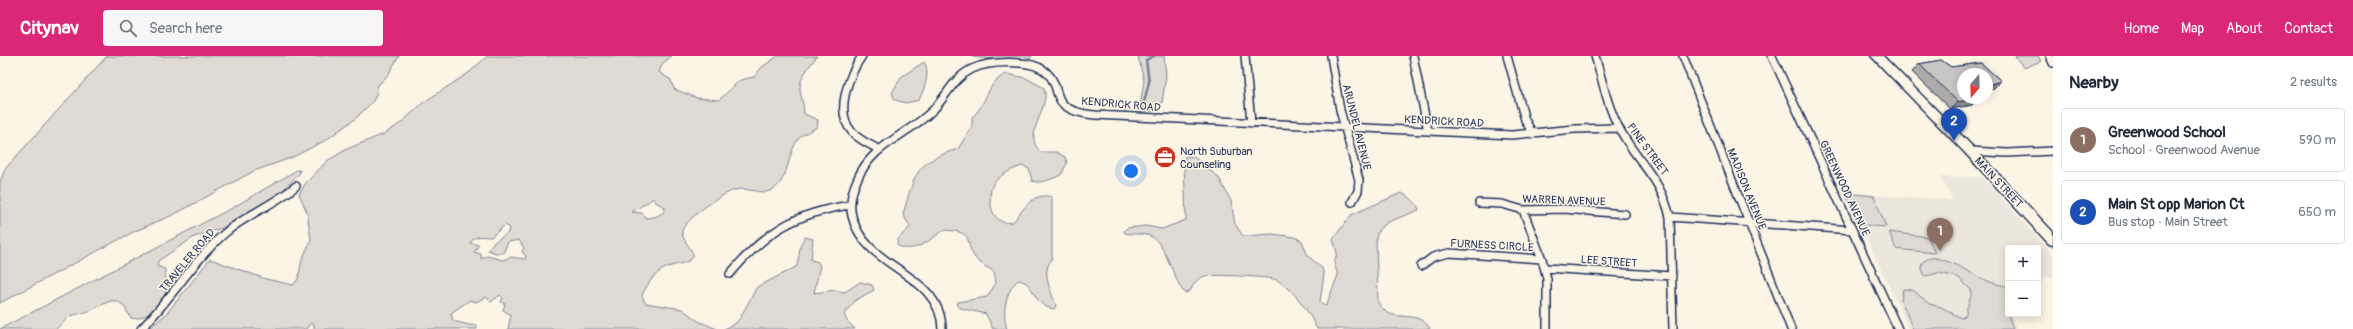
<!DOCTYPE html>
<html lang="en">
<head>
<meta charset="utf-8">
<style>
	:root { --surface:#fff; --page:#f6f6f7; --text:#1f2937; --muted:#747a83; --line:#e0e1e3; --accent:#db2777 }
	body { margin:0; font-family:Pangolin,sans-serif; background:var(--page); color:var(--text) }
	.controls { position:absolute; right:12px; bottom:12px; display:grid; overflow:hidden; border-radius:4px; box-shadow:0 2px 10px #0003 }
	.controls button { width:36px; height:36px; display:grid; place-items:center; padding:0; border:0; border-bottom:1px solid var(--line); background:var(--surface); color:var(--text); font:20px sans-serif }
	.compass { position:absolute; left:1957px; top:12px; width:36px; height:36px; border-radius:50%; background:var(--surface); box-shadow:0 2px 10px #0003; rotate:199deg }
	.you { position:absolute; left:1131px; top:115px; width:14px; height:14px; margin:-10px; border:3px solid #fff; border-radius:50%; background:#1a73e8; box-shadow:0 0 0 6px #1a73e833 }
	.badge { display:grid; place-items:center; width:26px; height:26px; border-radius:50%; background:var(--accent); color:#fff; font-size:13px; font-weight:700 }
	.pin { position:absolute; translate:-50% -33px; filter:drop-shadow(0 1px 2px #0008) }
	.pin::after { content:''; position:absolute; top:21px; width:14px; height:12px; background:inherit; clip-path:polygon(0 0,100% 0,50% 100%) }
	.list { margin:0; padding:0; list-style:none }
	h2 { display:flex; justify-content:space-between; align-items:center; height:52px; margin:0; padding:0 16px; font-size:17px }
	h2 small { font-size:13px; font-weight:400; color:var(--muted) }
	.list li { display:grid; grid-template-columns:26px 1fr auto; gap:12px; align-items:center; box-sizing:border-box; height:64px; margin:0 8px 8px; padding:0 8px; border:1px solid var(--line); border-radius:4px }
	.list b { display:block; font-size:15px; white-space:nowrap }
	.list p { margin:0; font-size:13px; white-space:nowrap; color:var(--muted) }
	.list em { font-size:13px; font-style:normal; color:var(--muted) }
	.icon { flex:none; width:22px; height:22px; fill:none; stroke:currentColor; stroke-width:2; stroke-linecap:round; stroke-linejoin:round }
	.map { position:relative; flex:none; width:2053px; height:273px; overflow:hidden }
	header { display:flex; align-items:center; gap:24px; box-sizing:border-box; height:56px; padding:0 20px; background:var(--accent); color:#fff }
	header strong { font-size:19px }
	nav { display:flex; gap:22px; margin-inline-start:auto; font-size:14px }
	.search { width:280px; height:36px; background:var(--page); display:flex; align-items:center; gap:10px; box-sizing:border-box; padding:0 14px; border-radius:4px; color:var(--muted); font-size:15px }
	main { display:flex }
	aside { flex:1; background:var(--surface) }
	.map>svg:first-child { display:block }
	.built { fill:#ece7dc }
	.green { fill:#dfdbd4; stroke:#7d8599; fill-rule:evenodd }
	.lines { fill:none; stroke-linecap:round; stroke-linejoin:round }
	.stream { stroke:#767f94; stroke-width:2.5 }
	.street-casing { stroke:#1b2f5e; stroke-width:10 }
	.primary-casing { stroke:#1b2f5e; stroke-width:3 }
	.street { stroke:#fcf5e5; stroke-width:7 }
	.primary { fill:#fcf5e5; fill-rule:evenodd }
	.wall { fill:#acabaa; stroke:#1b2f5e }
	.shaded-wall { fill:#8c8b8b; stroke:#1b2f5e }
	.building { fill:#c8c7c6; stroke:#1b2f5e }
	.labels { text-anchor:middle; stroke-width:3; stroke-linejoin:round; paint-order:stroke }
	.street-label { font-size:11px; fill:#1b2f5e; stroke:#fcf5e5 }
	.poi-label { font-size:11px; fill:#1b2f5e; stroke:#fcf5e5; text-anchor:start }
</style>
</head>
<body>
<header>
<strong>Citynav</strong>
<div class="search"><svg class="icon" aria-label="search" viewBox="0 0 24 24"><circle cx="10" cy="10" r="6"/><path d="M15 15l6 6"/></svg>Search here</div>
<nav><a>Home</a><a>Map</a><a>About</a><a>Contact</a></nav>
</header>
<main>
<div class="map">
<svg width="2053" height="273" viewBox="0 0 2053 273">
	<rect width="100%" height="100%" fill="#fcf5e5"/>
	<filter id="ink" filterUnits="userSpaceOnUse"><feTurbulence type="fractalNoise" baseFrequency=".025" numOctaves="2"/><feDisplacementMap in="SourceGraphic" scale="8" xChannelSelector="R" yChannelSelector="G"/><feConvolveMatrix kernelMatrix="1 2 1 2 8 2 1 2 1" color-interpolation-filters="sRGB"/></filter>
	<g filter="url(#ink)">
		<path class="built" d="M 1940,121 L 1982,121 L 2053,198 L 2053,221 L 2038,222 L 2038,192 L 2008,192 L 2008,227 L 1989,229 L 2018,273 L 1909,273 L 1845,137 L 1953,144 Z"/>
		<path class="green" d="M 107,0 L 399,0 L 388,19 L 378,29 L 377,37 L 373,45 L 355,63 L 326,84 L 291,102 L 254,115 L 175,158 L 133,176 L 0,247 L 0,126 L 5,113 Z
			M 487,0 L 672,0 L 663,7 L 659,16 L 671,24 L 674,33 L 697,42 L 719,44 L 740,24 L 754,21 L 762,11 L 778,0 L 817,0 C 810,10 799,21 800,34 C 801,42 804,49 804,58 L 818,64 L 817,71 C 812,74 803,78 799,82 C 787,96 790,122 774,133 C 763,141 748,130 735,134 C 724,136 682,165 682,176 C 682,184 691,191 694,200 C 687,208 681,207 671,210 C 656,214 649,226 642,239 L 645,247 L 682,253 L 698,265 L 717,273 L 508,273 L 511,259 L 503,254 L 505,248 L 501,246 L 503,242 L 500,239 L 491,246 L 486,241 L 476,246 L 470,244 L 451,257 L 453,265 L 469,269 L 476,269 L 477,273 L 314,273 L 314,268 L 311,267 L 306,273 L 149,273 L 167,257 L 210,203 L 266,223 L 293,229 L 298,223 L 302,204 L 311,184 L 307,156 L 299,138 L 305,128 L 327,105 L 347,93 L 384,78 L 401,67 L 424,46 L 470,16 ZM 654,142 L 655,146 L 665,151 L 664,156 L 655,161 L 646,162 L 642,157 L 632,156 ZM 505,169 L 509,171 L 508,177 L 493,187 L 488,194 L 496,197 L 503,197 L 508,186 L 519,184 L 524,192 L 522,196 L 526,200 L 525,203 L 510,201 L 503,204 L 487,200 L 481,203 L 481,198 L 474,196 L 479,189 L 470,187 C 475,178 483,181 491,181 Z
			M 971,0 L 1032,0 L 1028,4 C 1016,2 975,4 971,0 Z
			M 1138,0 L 1164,0 L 1166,20 L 1162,47 L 1154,55 L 1145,55 L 1140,50 L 1144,25 Z
			M 2015,0 L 2038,0 L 2041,5 L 2024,12 Z
			M 924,6 C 931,16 924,34 919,44 L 906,47 L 895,44 L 892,37 L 901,21 Z
			M 1007,18 L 1026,22 L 1044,32 C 1051,51 1021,80 1041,96 L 1056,96 L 1065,101 L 1067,107 L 1061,119 C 1051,123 1042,128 1032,125 L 1029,113 L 1023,110 C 1014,112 996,120 992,130 C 987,145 992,171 1013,166 C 1023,154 1033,135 1052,141 L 1052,203 C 1040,216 1052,236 1056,250 L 1054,253 C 1030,249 1037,226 1018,224 C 1005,235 1002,258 1007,273 L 993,273 L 986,258 L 960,252 L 957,248 L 958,246 L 987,241 L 996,227 L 994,216 C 989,212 980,208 976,203 C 962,185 978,176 944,174 C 932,182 913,200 897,189 L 898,183 L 910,171 L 903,158 C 915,119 914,106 958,93 L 972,70 L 972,61 C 986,51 987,24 1007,18 Z
			M 1185,100 L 1194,101 L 1219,122 L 1231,145 L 1235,168 L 1243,180 L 1273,178 L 1295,181 L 1302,185 L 1308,200 L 1322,212 L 1324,219 L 1320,245 L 1323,249 L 1326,250 L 1338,219 L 1334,207 L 1337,197 L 1333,183 L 1351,159 L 1401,137 C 1408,140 1417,146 1419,154 L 1388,166 L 1379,173 L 1376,182 L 1378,246 C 1390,271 1417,250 1430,273 L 1317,273 C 1308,254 1295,235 1277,224 C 1273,221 1210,218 1205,220 C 1198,222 1193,228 1191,234 L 1186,237 L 1183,235 C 1173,222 1165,186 1150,180 C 1142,177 1133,179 1125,177 L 1124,175 L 1127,172 L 1146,170 L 1162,173 L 1186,164 L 1184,109 Z
			M 297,114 L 300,114 L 299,118 L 281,136 L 222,172 L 194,181 L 158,205 L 157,210 L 165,213 C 164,220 169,228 166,235 C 162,248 144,266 131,262 L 123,249 L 117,245 L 110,245 L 87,256 L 70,260 L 56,273 L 0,273 L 232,152 Z
			M 1845,137 L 1874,140 L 1886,171 L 1860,169 Z
			M 1889,176 L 1928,181 L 1935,197 L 1896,193 Z
			M 805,181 L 813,183 L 811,204 L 818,206 L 820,210 L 814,237 L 835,234 L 845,236 L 860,226 L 872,229 L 874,234 L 856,244 L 844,258 L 847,265 L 855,273 L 724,273 L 736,267 L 740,262 L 757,231 L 796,211 C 801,201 797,191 805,181 Z
			M 1930,201 C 1959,204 1979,228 2008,230 L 2008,243 L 2005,248 L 2013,273 L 1913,273 L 1901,244 L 1903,233 L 1913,234 L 1929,248 L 1941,251 L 1961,262 L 1966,259 C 1966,248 1972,245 1971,234 L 1958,221 L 1939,217 L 1925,220 L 1921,211 L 1923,206 Z"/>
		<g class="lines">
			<path class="stream" d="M 1142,54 L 1149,26 L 1146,4 L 1154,0"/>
			<g class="street-casing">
				<path id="street" d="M 862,0 C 849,19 834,56 852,76 C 859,84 869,88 878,93
					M 1245,0 L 1251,67
					M 1331,0 L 1340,54 L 1359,124 L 1358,135 L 1352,146
					M 1413,0 L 1428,75
					M 1507,0 L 1525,64 L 1533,78
					M 1595,0 C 1603,26 1608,55 1623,79 C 1641,110 1661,123 1670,161 L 1673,273
					M 1683,0 L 1791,273
					M 1772,0 L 1898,273
					M 2050,0 L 2053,7
					M 1970,95 L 2007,97 L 2053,95
					M 1479,147 L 1502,148 L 1523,154 L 1564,153 L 1625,158
					M 1523,154 L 1542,203 L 1547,223 L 1547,273
					M 1670,161 L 1852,174
					M 1421,210 L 1433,201 L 1449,197 L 1542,203
					M 1545,212 L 1672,220
					M 730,218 C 765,176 795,157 850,149
					M 141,273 C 171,243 193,205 225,177 C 247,158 274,149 296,130
					M 942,273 C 941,216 865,214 852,160 C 849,148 852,135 857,124 C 872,88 907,80 933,54 C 947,40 953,22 972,13 C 987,6 1004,6 1020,7 C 1036,8 1050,14 1055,30 C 1057,36 1058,42 1062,47 C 1070,56 1084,58 1095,59 L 1512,79 L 1575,73 L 1619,72"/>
			</g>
			<g class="primary-casing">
				<path id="primary" d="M 1871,0 L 1883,0 L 1974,92 L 2053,176 L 2053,189 L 2049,188 L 1966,98 Z"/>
			</g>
			<use href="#street" class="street"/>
			<use href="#primary" class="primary"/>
		</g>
		<path class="wall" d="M 1941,4 L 1951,11 L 1981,7 L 2001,25 L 1993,33 L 1987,34 L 1987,18 L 1963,18 L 1963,42 L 1979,42 L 1972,49 L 1950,53 L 1912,16 L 1919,8 Z"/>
		<path class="shaded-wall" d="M 2001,25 L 1993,33 L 1987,34 L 1987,29 Z
			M 1976,42 L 1979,42 L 1972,49 L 1950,53 L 1958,46 Z"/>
		<path class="building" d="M 1941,4 L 1951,11 L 1981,7 L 2001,25 L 1987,29 L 1987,18 L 1963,18 L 1963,42 L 1976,42 L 1958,46 L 1919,8 Z"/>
	</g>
	<defs>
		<g id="office-disc" transform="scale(1.15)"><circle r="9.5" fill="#c8321e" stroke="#fcf5e5"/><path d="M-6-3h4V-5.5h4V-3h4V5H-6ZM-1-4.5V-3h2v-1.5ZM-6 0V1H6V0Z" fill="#fff"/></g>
	</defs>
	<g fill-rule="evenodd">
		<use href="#office-disc" x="1165" y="101"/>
	</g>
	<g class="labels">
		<g class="street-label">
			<text transform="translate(1121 48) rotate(5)" y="4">KENDRICK ROAD</text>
			<text transform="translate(1444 65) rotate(3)" y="4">KENDRICK ROAD</text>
			<text transform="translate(1357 71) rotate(76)" y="4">ARUNDEL AVENUE</text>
			<text transform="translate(1648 93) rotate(54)" y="4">PINE STREET</text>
			<text transform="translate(1999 126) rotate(47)" y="4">MAIN STREET</text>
			<text transform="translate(1845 132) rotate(65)" y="4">GREENWOOD AVENUE</text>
			<text transform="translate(1747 133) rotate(68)" y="4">MADISON AVENUE</text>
			<text transform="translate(1564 144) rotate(2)" y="4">WARREN AVENUE</text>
			<text transform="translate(1492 189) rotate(3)" y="4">FURNESS CIRCLE</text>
			<text transform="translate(187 204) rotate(-50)" y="4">TRAVELER ROAD</text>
			<text transform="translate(1609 205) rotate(4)" y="4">LEE STREET</text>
		</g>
		<g class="poi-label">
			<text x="1180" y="99">North Suburban<tspan x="1180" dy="13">Counseling</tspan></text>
		</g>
	</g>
</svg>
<div class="controls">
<button>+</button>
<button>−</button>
</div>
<svg class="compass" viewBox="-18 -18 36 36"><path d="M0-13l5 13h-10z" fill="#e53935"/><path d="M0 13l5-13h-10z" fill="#747a83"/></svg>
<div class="you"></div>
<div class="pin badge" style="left:1940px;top:195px;background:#8d6e63">1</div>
<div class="pin badge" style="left:1954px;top:85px;background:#1a4fb4">2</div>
</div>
<aside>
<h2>Nearby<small>2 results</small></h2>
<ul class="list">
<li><span class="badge" style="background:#8d6e63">1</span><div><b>Greenwood School</b><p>School · Greenwood Avenue</p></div><em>590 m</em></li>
<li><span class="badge" style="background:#1a4fb4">2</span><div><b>Main St opp Marion Ct</b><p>Bus stop · Main Street</p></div><em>650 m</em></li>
</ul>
</aside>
</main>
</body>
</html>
